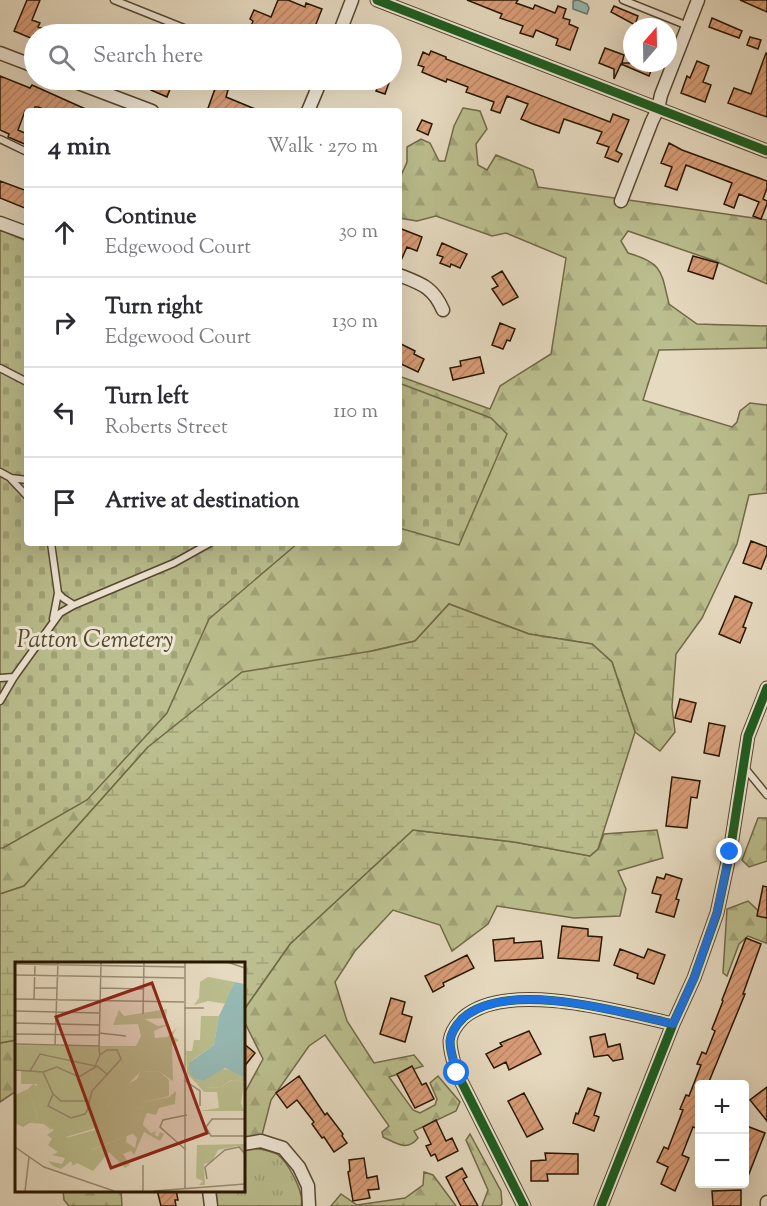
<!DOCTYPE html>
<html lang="en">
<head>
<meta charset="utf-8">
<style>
	:root { --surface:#fff; --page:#f2f2f3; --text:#2b2b33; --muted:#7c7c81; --line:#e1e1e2 }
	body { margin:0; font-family:"Sorts Mill Goudy",serif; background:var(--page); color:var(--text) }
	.controls { position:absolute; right:18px; bottom:18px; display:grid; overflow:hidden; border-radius:6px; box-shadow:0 6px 24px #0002 }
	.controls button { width:54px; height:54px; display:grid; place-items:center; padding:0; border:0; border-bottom:2px solid var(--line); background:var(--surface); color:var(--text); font:30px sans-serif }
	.compass { position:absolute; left:623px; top:18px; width:54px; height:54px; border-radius:50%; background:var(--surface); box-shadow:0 6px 24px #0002; rotate:20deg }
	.stop { position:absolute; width:18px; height:18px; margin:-14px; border:4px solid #1a73e8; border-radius:50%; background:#fff }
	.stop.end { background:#1a73e8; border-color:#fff; box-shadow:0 2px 6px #0008 }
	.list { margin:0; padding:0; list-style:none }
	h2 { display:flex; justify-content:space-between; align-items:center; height:78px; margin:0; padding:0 24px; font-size:26px }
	h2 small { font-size:20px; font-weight:400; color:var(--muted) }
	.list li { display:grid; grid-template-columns:39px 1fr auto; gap:18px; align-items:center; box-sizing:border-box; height:90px; padding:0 24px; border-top:2px solid var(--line) }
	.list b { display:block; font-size:22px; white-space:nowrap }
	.list p { margin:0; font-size:20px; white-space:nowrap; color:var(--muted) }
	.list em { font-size:20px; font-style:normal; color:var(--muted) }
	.icon { flex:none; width:33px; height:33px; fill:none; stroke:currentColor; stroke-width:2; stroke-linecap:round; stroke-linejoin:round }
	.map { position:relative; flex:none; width:767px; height:1206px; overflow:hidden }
	.search { position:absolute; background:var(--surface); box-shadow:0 6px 24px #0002; left:24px; top:24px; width:378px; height:66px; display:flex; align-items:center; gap:15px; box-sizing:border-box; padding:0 21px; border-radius:33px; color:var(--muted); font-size:22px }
	.panel { position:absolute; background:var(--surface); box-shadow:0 6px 24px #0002; left:24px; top:108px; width:378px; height:438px; border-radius:6px }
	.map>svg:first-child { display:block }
	.grass { fill:url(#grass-tufts); stroke:#716a47; stroke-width:1.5 }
	.forest { fill:url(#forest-firs); stroke:#716a47; stroke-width:1.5 }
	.wetland { fill:url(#wetland-marsh); stroke:#716a47; stroke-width:1.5 }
	.cemetery { fill:url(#cemetery-stones); stroke:#716a47; stroke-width:1.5 }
	.water { fill:#96bab5; stroke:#6a786d; stroke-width:1.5 }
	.building { fill:url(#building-hatch); stroke:#271600; stroke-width:1.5 }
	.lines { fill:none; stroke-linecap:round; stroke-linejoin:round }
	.service-casing { stroke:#574730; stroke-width:9 }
	.minor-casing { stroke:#574730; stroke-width:15 }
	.service { stroke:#efe7d6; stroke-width:6 }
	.minor { stroke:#efe7d6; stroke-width:12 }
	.cycleway-casing { stroke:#efe7d6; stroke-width:13 }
	.cycleway { stroke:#1b5e20; stroke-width:9 }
	.route { stroke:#1a73e8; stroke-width:8 }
	.labels { text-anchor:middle; stroke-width:6; stroke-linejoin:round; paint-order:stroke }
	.park-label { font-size:24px; font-style:italic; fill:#53482b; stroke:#efe7d6 }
	.inset-road { fill:none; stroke:#9a8c73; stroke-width:1.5 }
	.view { fill:#8f2418; fill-opacity:0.15; stroke:#8f2418; stroke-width:3 }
	.inset-edge { fill:none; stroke:#271600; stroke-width:3 }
</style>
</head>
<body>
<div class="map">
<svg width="767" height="1206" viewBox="0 0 767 1206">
	<defs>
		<pattern id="grass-tufts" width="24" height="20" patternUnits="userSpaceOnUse" patternTransform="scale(1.5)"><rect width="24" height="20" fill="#bbbe8e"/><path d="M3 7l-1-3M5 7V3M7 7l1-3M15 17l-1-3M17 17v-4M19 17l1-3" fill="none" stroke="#a1a379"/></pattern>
		<pattern id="forest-firs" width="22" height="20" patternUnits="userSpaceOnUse" patternTransform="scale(1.5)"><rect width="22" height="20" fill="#bbbe8e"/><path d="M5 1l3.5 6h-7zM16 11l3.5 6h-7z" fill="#a1a379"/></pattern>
		<pattern id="wetland-marsh" width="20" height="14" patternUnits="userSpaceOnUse" patternTransform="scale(1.5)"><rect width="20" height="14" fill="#bbbe8e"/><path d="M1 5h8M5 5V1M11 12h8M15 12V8" fill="none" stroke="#a1a379"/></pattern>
		<pattern id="cemetery-stones" width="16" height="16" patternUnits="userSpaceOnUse" patternTransform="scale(1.5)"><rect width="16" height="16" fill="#bbbe8e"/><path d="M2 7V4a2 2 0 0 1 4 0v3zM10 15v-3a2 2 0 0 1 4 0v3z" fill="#a1a379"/></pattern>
		<pattern id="building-hatch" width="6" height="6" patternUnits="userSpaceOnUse" patternTransform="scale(1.5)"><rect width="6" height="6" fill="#d99d78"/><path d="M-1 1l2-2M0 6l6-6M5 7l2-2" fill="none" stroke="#ba8666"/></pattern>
	</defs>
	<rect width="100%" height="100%" fill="#e6dac0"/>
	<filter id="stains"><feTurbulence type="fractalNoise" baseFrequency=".00333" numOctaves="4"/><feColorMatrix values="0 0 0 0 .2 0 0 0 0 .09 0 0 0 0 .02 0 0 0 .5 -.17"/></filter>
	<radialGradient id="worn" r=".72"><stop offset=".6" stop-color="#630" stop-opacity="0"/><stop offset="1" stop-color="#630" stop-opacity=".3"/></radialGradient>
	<path class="grass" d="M 253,1148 C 261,1149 269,1150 277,1154 C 288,1162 305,1193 301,1206 L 217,1206 L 216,1190 L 243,1190 L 243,1151 Z"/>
	<path class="forest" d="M 463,108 L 480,111 L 487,129 L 476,144 L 478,165 L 487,170 L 496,155 L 533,170 L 538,187 L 767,220 L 767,284 L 715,261 L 628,231 L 621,241 L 628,253 C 663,263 661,271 669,304 L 697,324 L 767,326 L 767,348 L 659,350 L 643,400 L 732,427 L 737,422 L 740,411 L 750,403 L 767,405 L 767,493 L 749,495 L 737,544 L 702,618 L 676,654 L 672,707 L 675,732 L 660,751 L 635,732 L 612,662 L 592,644 L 529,634 L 449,604 L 415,641 L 372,651 L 148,747 L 24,886 L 0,894 L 0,786 L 249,543 L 399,543 L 399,376 L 490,409 L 500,386 L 551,354 L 566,258 L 506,233 L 492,236 L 436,216 L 417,221 L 399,218 L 399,180 L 407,162 L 407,147 L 421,139 L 430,143 L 439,161 L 445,161 L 454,126 Z
		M 758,818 L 767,818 L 767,861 L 749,867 L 742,860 Z
		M 413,830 L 514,842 L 590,856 L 598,849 L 604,834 L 657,830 L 663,858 L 618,871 L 626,889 L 620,916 L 574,918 L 497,906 L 488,924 L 452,951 L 440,925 L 393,910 L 355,951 L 335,982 L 347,1021 L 374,1063 L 414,1055 L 423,1066 L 389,1077 L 413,1110 L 420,1113 L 435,1105 L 437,1099 L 430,1083 L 438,1076 L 460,1102 L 456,1111 L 414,1131 L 418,1138 C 407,1152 396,1143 383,1137 L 382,1132 L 389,1126 L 325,1035 L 309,1046 L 271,1100 L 262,1135 L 243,1138 L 243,1096 L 263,1059 L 243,1019 L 243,1011 L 290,944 Z
		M 748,901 L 767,919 L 767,941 L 766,943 L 748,936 L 739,944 L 727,976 L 723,973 L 727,909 Z
		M 16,1040 L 16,1091 L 0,1102 L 0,1043 Z
		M 470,1134 L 501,1191 L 502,1204 L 500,1206 L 482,1206 L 488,1190 L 466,1140 Z
		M 424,1172 L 433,1175 L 456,1206 L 331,1206 L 341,1194 L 357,1205 L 405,1198 L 423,1185 Z
		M 63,1190 L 121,1190 L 122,1206 L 69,1206 L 64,1200 Z"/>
	<path class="wetland" d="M 449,604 L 529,634 L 592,644 L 612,662 L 635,732 L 598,849 L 590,856 L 514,842 L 413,830 L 290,944 L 243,1011 L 243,963 L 16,963 L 16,1040 L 0,1043 L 0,894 L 24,886 L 148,747 L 242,672 L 372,651 L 415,641 Z"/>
	<path class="cemetery" d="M 0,230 L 27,241 L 27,543 L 298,543 L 209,619 L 167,713 L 87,800 L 3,848 L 0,848 Z
		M 399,383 L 491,418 L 507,434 L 459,545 L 399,528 Z"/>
	<path class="water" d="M 578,0 L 587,4 L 589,8 L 587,14 L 573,9 L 573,1 Z"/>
	<path class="building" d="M 27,0 L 40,0 L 32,20 L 40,23 L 38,27 L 56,33 L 55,34 L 34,34 L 33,39 L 14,31 Z
		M 278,0 L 288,0 L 305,7 L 306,3 L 322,9 L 312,34 L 254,34 L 249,32 L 253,21 L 250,19 L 254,10 L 271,17 Z
		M 467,0 L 518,0 L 516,3 L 533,9 L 535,5 L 555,13 L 558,6 L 566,9 L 563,18 L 570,20 L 569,24 L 578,28 L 570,50 L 556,45 L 558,39 L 536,30 L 533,37 L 520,33 L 523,26 L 500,18 L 502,14 Z
		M 740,0 L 767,0 L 767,12 Z
		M 614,6 L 638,16 L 635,25 L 611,12 Z
		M 712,18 L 742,31 L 739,38 L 709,27 Z
		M 750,37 L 761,40 L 758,49 L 747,45 Z
		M 605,48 L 624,55 L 622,63 L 654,63 L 649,76 L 621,64 L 614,79 L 614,69 L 599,63 Z
		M 431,51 L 446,57 L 446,59 L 610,122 L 613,114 L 629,120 L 616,151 L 622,154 L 618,162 L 605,157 L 609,147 L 597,143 L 602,132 L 564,119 L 559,133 L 533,124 L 521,119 L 528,104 L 507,96 L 500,113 L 491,110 L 494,102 L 466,92 L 468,87 L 447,79 L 446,82 L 422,72 L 424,67 L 418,65 L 423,52 L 429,55 Z
		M 766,53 L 767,54 L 767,117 L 728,103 L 734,88 L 751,94 Z
		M 697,61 L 709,66 L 703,82 L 711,85 L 705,102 L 681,93 L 687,76 L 690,78 Z
		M 0,76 L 30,88 L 32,85 L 90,111 L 49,111 L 38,107 L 35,107 L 33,111 L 25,111 L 18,130 L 27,134 L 27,145 L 8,137 L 9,134 L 0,130 Z
		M 155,80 L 170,80 L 168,83 L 172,84 L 167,97 L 151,90 Z
		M 380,80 L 390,80 L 385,94 L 376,91 Z
		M 216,86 L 228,90 L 226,97 L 260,111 L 207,111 Z
		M 422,120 L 432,124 L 428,135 L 417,130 Z
		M 669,143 L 682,150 L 767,181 L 767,188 L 763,199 L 767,201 L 767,204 L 761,219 L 753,216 L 759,202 L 739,194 L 734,208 L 724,204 L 732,183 L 686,165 L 677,190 L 665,186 L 672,167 L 661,163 Z
		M 0,181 L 27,191 L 27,209 L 0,198 Z
		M 399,228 L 422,237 L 417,251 L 407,247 L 399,265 Z
		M 442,243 L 467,254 L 460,268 L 451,264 L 450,267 L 440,263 L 443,257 L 437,255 Z
		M 693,256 L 718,263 L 713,279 L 688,271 Z
		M 502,271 L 518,297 L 503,305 L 492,289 L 498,286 L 492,277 Z
		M 500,323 L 515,329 L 510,341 L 507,340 L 503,349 L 492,345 Z
		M 399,343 L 415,351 L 414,354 L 424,359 L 418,372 L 399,363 Z
		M 480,357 L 484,373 L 453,380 L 450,368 L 461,366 L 460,361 Z
		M 751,541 L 767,547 L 767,554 L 761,569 L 743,563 Z
		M 735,596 L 752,603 L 743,627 L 746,628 L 740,643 L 719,634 Z
		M 680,699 L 696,703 L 691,722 L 675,718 Z
		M 709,723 L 725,726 L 719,756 L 704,753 Z
		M 672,777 L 700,781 L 697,798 L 691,797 L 687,828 L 666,826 Z
		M 666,874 L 682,879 L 676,899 L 679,900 L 674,917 L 656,912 L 661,895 L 652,893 L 657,877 L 664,879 Z
		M 763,886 L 767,887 L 767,918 L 757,916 Z
		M 562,926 L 588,929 L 588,936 L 602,937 L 599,961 L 558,958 Z
		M 514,938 L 514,943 L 541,941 L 543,958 L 495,961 L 493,940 Z
		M 746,938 L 761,944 L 743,994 L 745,994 L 708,1084 L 699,1084 L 699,1129 L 693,1127 L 682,1155 L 689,1158 L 675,1191 L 661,1184 L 668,1167 L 657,1162 L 664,1147 L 668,1149 L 683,1110 L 680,1109 L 686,1095 L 689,1096 L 701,1065 L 697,1064 L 702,1052 L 706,1054 L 715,1031 L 712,1029 L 723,1001 L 722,1000 Z
		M 620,949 L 644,958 L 648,949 L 665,955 L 654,984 L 637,978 L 638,974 L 614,965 Z
		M 467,955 L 474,968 L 443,983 L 444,986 L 433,992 L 425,976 Z
		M 391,998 L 405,1002 L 402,1014 L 412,1017 L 405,1042 L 380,1034 Z
		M 529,1031 L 541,1054 L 509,1070 L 506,1062 L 494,1068 L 486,1054 L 502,1046 L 500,1043 Z
		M 605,1034 L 608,1047 L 620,1044 L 623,1059 L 613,1061 L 608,1055 L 594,1057 L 590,1037 Z
		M 243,1043 L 255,1053 L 243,1068 Z
		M 412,1066 L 422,1085 L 426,1083 L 434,1099 L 415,1108 L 397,1074 Z
		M 299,1076 L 325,1115 L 327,1113 L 343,1134 L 342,1136 L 347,1143 L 334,1152 L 324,1137 L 322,1138 L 312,1124 L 314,1122 L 297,1100 L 287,1108 L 276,1093 Z
		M 767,1087 L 767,1121 L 750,1100 Z
		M 588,1088 L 601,1093 L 594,1115 L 599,1117 L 594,1131 L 573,1123 L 576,1113 L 578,1114 Z
		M 524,1093 L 543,1129 L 527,1137 L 508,1101 Z
		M 436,1120 L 446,1141 L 452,1138 L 458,1151 L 438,1161 L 435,1154 L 431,1156 L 426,1146 L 431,1144 L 423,1127 Z
		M 744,1125 L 765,1133 L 745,1184 L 744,1184 Z
		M 545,1153 L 578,1154 L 578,1174 L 547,1174 L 548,1181 L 531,1181 L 531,1161 L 546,1160 Z
		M 364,1158 L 367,1178 L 377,1176 L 379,1189 L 368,1190 L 370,1198 L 353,1201 L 348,1172 L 350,1171 L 349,1160 Z
		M 462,1168 L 467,1177 L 463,1179 L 478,1206 L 461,1206 L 446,1177 Z
		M 157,1190 L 176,1190 L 178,1200 L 175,1200 L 176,1206 L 161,1206 Z
		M 741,1190 L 741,1206 L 713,1206 L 712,1191 Z"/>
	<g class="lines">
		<g class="service-casing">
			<path id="service" d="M 114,0 L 199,34
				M 623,0 L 688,26
				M 0,139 L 27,152
				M 0,368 L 27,382
				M 0,472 L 11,478 L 27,480
				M 11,479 L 27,496
				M 51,543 L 58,593 L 63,598 L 74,605
				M 53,619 L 58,593
				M 0,678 L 14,677
				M 0,701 L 14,677 L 60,613 L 74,605 L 174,563 L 210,543
				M 744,767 L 767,795"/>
		</g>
		<g class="minor-casing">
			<path id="minor" d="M 377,0 L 767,151
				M 339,34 L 352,0
				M 0,53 L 34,66
				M 70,80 L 152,111
				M 308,111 L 321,80
				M 621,201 L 652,121 L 658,109 L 661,95 L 698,0
				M 0,223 L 27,233
				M 399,275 C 422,284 433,287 443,310
				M 243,1144 L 261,1141 L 283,1148 L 299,1167 L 308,1186 L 309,1206
				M 209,1190 L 211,1206
				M 524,1206 L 457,1073 C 454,1063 450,1052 450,1041 C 451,1032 457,1024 463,1018 C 507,979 621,1012 673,1024
				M 601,1206 L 673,1024 L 694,978 L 717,913 L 730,852 L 748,736 L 767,688
				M 767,1206 L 767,1202"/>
		</g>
		<use href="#service" class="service"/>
		<use href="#minor" class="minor"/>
		<g class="cycleway-casing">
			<path id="cycleway" d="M 377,0 L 767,151
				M 524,1206 L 457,1073 C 454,1063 450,1052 450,1041 C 451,1032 457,1024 463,1018 C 507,979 621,1012 673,1024
				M 601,1206 L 673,1024 L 694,978 L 717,913 L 730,852 L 748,736 L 767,688"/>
		</g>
		<use href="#cycleway" class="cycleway"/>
	</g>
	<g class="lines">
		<path class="route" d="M 457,1073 C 454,1063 450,1052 450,1041 C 451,1032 457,1024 463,1018 C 507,979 621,1012 673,1024 L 694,978 L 717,912 L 730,852"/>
	</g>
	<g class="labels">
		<g class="park-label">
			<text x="95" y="647">Patton Cemetery</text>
		</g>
	</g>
	<g transform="translate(15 962)">
		<rect width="230" height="230" fill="#e6dac0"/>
		<path d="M 205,107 L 218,108 L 229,115 L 229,120 L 216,118 L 206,125 L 189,126 L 189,130 L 182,122 ZM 18,122 L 22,124 L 23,152 L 38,170 L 29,162 L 15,161 L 23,156 L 13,127 ZM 229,182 L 229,189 L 222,184 L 203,188 L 197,200 L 189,202 L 190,223 L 184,223 L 188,219 L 181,216 L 182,183 Z" fill="#bbbe8e"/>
		<path d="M 193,15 L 220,20 L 212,42 L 193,39 L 179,43 L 184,36 L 185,20 ZM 152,47 L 151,56 L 130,57 L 143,64 L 155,62 L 139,69 L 140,76 L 152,75 L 162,66 L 157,74 L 164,78 L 157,83 L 158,119 L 144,109 L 125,110 L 94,142 L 84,165 L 51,175 L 77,188 L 112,174 L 111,180 L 120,186 L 122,176 L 117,171 L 130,140 L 154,135 L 161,129 L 160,142 L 144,146 L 141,153 L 132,151 L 129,158 L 128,163 L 136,171 L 142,169 L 139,172 L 143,175 L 145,170 L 149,172 L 145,179 L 129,170 L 119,193 L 116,189 L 108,192 L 115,203 L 110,206 L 94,190 L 78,209 L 62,201 L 58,204 L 56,199 L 46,207 L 38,204 L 33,199 L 47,202 L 50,196 L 37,193 L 43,190 L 33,183 L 37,177 L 32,173 L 39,168 L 27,158 L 86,84 L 121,84 L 126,74 L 123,62 L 98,63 L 104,48 L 109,54 ZM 186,54 L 204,54 L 199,83 L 176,99 L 181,117 L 188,119 L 182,122 L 172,112 L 171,89 L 177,89 L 179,78 L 185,78 ZM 217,118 L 229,120 L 226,141 L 229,149 L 185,149 L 204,146 L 202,130 L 189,130 L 189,126 L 206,125 Z" fill="#bbbe8e"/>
		<path d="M 144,109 L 154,118 L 154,134 L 130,140 L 117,172 L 76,188 L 51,176 L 80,168 L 102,128 L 122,117 L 125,110 ZM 13,127 L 23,156 L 8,165 L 0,161 L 0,133 Z" fill="#bbbe8e"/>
		<path d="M 0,83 L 121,85 L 123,102 L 106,104 L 95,123 L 88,151 L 80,161 L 64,167 L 36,167 L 22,152 L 22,122 L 6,122 L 6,109 L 0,109 Z" fill="#bbbe8e"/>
		<path d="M 220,20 L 229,22 L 229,115 L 210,106 L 188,119 L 181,117 L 175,112 L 174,101 L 199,83 L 204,54 Z" fill="#96bab5"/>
		<path class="inset-road" d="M 170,0 L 170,227M 212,0 L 230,6M 0,2 L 170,5M 0,13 L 169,16M 20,26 L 42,26M 85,26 L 128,27M 0,37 L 169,40M 19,37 L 20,2M 169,46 L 189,46M 0,49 L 41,50M 41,50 L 85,51M 128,52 L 129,0M 0,61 L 84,63M 84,71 L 111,74M 0,72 L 84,73M 0,82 L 84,84M 40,83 L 43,0M 0,108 L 28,110 L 38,132M 15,109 L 25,92 L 80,104 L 85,93M 28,110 L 42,105 L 64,115 L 82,104 L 93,113M 169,118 L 185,129 L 185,144M 74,139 L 46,139 L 38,132 L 33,144 L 56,156 L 70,152 L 72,149 L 77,129 L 106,97 L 102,88 L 92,88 L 85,93 L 84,88 L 86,0M 230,157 L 197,157 L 191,165 L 196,174 L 230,174M 0,185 L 29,205 L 99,229M 171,188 L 145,165 L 148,158 L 172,153M 192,217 L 190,205 L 210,188 L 224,185 L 230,192M 10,229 L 14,195M 128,229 L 128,203M 139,229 L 230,222"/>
		<path class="view" d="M 137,21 L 192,171 L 96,206 L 41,55 Z"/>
		<rect width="230" height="230" class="inset-edge"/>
	</g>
	<rect width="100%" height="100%" filter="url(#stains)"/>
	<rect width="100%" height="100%" fill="url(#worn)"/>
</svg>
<div class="controls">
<button>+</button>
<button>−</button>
</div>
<svg class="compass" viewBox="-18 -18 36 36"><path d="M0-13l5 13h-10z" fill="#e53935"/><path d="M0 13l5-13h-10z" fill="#7c7c81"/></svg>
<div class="stop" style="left:457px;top:1073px"></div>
<div class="stop end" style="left:730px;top:852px"></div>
<div class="search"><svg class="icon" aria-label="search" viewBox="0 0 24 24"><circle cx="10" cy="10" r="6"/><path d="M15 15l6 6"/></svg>Search here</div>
<section class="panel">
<h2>4 min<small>Walk · 270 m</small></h2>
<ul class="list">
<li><svg class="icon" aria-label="ahead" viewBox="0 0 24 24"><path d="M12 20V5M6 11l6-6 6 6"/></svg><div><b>Continue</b><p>Edgewood Court</p></div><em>30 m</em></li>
<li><svg class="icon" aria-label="right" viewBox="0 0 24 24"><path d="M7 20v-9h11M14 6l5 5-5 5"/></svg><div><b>Turn right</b><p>Edgewood Court</p></div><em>130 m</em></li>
<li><svg class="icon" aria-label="left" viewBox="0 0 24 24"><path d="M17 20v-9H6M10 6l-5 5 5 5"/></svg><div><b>Turn left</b><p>Roberts Street</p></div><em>110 m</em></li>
<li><svg class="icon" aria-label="arrive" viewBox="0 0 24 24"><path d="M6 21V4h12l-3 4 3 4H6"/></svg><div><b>Arrive at destination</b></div></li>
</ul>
</section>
</div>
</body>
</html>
